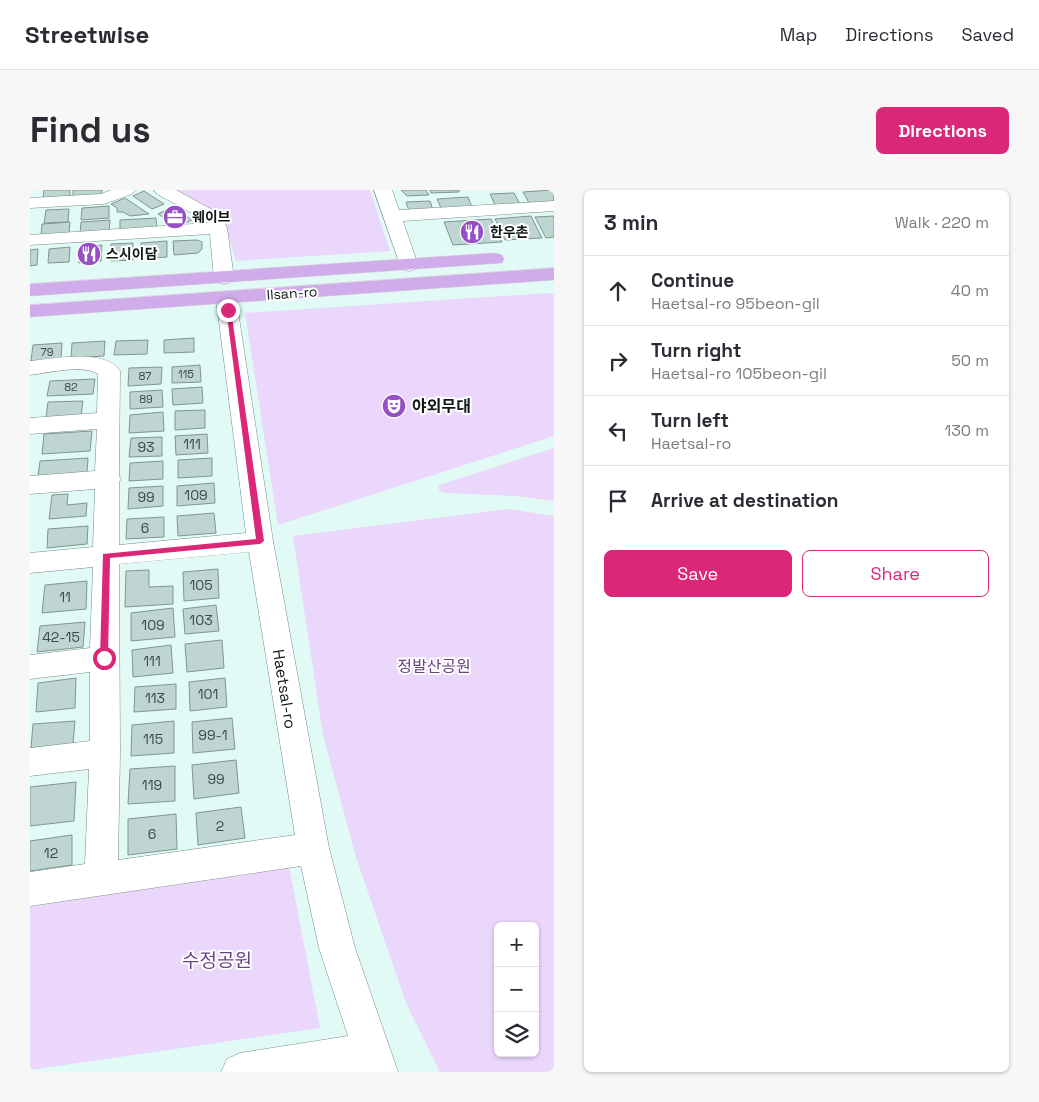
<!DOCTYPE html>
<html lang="en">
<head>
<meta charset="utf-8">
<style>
	:root { --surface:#fff; --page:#f7f7f7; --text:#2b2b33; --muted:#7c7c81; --line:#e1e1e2; --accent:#db2777 }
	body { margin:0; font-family:"Space Grotesk","Noto Sans KR",sans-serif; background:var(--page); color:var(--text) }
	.controls { position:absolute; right:15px; bottom:15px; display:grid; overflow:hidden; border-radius:8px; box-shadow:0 1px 4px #0004 }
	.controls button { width:45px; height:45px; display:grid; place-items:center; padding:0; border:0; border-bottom:1px solid var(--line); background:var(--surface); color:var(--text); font:25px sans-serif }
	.stop { position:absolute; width:15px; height:15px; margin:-11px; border:4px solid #db2777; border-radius:50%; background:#fff }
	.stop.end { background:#db2777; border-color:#fff; box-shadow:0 1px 5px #0008 }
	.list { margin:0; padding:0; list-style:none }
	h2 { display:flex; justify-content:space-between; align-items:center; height:65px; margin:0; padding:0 20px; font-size:21px }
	h2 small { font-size:16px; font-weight:400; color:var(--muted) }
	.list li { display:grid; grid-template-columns:32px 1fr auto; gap:15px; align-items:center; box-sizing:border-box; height:70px; padding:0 20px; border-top:1px solid var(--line) }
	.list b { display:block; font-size:19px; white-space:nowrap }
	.list p { margin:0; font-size:16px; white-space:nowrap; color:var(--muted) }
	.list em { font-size:16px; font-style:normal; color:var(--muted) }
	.actions { display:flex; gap:10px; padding:15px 20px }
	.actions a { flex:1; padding:11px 0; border:1px solid var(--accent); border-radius:8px; text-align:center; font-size:18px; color:var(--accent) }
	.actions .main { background:var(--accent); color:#fff }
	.icon { flex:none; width:28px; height:28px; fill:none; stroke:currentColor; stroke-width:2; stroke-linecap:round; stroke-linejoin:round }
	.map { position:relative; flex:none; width:524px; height:882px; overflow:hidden; border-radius:8px }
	header { display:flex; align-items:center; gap:30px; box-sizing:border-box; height:70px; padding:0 25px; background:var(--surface); border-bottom:1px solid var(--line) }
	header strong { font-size:24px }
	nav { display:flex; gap:28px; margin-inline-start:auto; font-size:18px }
	.intro { display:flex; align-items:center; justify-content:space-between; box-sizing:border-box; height:120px; padding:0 30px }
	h1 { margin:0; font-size:35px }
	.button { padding:12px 22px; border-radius:8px; background:var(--accent); color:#fff; font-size:18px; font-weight:700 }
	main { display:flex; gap:30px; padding:0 30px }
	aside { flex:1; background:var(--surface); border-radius:8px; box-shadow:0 1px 4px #0004 }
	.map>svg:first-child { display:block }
	.green { fill:#ebd6fc; fill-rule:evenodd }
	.building { fill:#bed5d1; stroke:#7f9591 }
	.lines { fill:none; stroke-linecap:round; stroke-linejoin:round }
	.minor-casing { stroke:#758b87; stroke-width:1 }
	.major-casing { stroke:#d9dada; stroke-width:1 }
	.minor { fill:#fff; fill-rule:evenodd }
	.major { fill:#d1aceb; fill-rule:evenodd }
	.route { fill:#db2777 }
	.labels { text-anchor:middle; stroke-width:4; stroke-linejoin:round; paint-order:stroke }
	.far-number-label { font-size:11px; fill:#3d4947 }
	.far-poi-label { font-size:14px; font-weight:bold; fill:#121a19; stroke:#fff; text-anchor:start }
	.far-street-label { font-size:14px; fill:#121a19; stroke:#fff }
	.number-label { font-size:14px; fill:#3d4947 }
	.poi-label { font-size:16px; font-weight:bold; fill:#121a19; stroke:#fff; text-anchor:start }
	.park-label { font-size:16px; fill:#694484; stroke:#fff }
	.street-label { font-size:16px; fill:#121a19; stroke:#fff }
	.near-park-label { font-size:19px; fill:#694484; stroke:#fff }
</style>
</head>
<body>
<header>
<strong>Streetwise</strong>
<nav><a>Map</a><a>Directions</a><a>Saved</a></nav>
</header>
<div class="intro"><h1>Find us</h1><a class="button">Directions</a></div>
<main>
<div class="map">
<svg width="524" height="882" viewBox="0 0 524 882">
	<rect width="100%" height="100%" fill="#e2faf6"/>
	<path class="green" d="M 147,0 L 340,0 L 360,61 L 206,71 L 194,32 L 183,20 Z
		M 518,103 L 524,105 L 524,246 L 248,335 L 215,123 Z
		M 524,258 L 524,311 L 486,306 L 414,303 L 409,300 L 409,295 Z
		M 478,319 L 524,326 L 524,882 L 410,882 L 376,813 L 326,667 L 293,545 L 263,346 ZM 468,736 L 505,736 L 505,863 L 468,863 Z
		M 259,676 L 290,838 L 0,880 L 0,717 Z"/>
	<path class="building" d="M 14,0 L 40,0 L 40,8 L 13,9 Z
		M 43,0 L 72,0 L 72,6 L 43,8 Z
		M 371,0 L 396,0 L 399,5 L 377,6 Z
		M 400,0 L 429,0 L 429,2 L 401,3 Z
		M 523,0 L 524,12 L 499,13 L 493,2 Z
		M 114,1 L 134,14 L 122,19 L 103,6 Z
		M 484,3 L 490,14 L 465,15 L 460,4 Z
		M 438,7 L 442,17 L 411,18 L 407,9 Z
		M 95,8 L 119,24 L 100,26 L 93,22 L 87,22 L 87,18 L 81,14 Z
		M 400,11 L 403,20 L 379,21 L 376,12 Z
		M 79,16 L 79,28 L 51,30 L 52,18 Z
		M 143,17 L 162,30 L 151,35 L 147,32 L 143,34 L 128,24 Z
		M 39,19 L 38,32 L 14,33 L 16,20 Z
		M 501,26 L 512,48 L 475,50 L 465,29 Z
		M 524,26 L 524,47 L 516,48 L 505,27 Z
		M 126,28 L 127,40 L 90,42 L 90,30 Z
		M 461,29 L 472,52 L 423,55 L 414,32 Z
		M 80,30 L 79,42 L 50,44 L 51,32 Z
		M 40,32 L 39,44 L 11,46 L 12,34 Z
		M 167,50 L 172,52 L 172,59 L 168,63 L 144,65 L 143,51 Z
		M 137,51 L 137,67 L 111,69 L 111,53 Z
		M 103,53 L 103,70 L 81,71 L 81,54 Z
		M 72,55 L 71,71 L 49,73 L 50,57 Z
		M 40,57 L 39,72 L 18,73 L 19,59 Z
		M 8,59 L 7,75 L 0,76 L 0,60 Z
		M 164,148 L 164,162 L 134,163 L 134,150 Z
		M 118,150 L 117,164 L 84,165 L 86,151 Z
		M 75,151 L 74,166 L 41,168 L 42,153 Z
		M 32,153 L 31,169 L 1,171 L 3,155 Z
		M 170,175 L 171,192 L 142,193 L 142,177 Z
		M 132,177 L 131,194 L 98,196 L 99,178 Z
		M 65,189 L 63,204 L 17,206 L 20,191 Z
		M 172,197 L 173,213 L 143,215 L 142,199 Z
		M 132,200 L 133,217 L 100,219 L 100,202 Z
		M 53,211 L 51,226 L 16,227 L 18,212 Z
		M 175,220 L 175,238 L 145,240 L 145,221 Z
		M 133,222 L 134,241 L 99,243 L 100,225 Z
		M 62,241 L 60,261 L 12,264 L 14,244 Z
		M 177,244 L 178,263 L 146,265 L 145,246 Z
		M 132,247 L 132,266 L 99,267 L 101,248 Z
		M 58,268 L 57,283 L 8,286 L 10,271 Z
		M 182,268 L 182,286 L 148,288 L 148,270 Z
		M 133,271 L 133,289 L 99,291 L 100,273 Z
		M 184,293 L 185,313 L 147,316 L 147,296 Z
		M 133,296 L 133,316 L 98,319 L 99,298 Z
		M 38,304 L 37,315 L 57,313 L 56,326 L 19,329 L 22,305 Z
		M 184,323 L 186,343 L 148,346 L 147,326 Z
		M 134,327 L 134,347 L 96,349 L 97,329 Z
		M 58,336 L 57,354 L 17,358 L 18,339 Z
		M 188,379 L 189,408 L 154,411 L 153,382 Z
		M 119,380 L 119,397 L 143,396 L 143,414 L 95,417 L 96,381 Z
		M 57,391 L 56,419 L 12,423 L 15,395 Z
		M 186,415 L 189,441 L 155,444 L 153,419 Z
		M 143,418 L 145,447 L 101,451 L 101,423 Z
		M 55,432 L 53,457 L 7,462 L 10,436 Z
		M 192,450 L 194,478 L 157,482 L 155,454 Z
		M 141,455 L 143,483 L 103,487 L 102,460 Z
		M 46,488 L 45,518 L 6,522 L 8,493 Z
		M 195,488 L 197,517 L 160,521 L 159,492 Z
		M 146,494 L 146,519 L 104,522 L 105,497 Z
		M 202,528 L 205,559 L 163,563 L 162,532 Z
		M 45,531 L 43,554 L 1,558 L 3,534 Z
		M 144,531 L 144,563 L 101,566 L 102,535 Z
		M 206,570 L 209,603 L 164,609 L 162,575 Z
		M 145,576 L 145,611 L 98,614 L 100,579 Z
		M 46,592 L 44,631 L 0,636 L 0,597 Z
		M 211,617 L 215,648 L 168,655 L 166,623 Z
		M 146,624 L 147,659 L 98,665 L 98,629 Z
		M 42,645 L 42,675 L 0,681 L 0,651 Z"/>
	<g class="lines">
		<g class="minor-casing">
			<path id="minor" d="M 81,0 L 105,0 L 102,4 L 74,14 L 0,18 L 0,8 L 71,4 Z
				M 124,0 L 146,0 L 190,24 L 197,38 L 204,88 L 201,92 L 194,94 L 187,92 L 184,88 L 180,44 L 0,55 L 0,45 L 177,33 L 176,31 L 127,4 Z
				M 344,0 L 362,0 L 369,20 L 524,11 L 524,21 L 373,31 L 388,75 L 386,79 L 379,81 L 372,79 L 370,75 Z
				M 196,102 L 203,104 L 206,108 L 243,351 L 299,658 L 325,758 L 368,882 L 191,882 L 197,869 L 210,863 L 318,846 L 289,758 L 271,676 L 0,716 L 0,682 L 55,674 L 59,579 L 0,586 L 0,558 L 60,551 L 60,482 L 0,489 L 0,465 L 60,458 L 63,377 L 0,383 L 0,363 L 63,357 L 65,299 L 0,304 L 0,286 L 65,281 L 67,239 L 0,244 L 0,228 L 67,223 L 68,184 C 53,174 17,183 0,185 L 0,171 C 23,169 75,158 90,181 L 89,286 L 91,289 L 89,292 L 89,355 L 216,343 L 186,108 L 189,104 ZM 219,362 L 265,645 L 88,670 L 90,563 L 89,374 Z"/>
		</g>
		<g class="major-casing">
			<path id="major" d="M 465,63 L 472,65 L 474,69 L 472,73 L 0,106 L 0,94 Z
				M 524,78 L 524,90 L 0,127 L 0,115 Z"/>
		</g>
		<use href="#minor" class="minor"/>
		<use href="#major" class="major"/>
	</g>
	<path class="route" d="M 196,118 L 201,120 L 234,351 L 230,354 L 80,368 L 78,468 L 74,472 L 70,468 L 73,364 L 226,349 Z"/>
	<defs>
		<g id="office-disc" transform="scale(1.25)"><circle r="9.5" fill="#9650c4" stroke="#fff"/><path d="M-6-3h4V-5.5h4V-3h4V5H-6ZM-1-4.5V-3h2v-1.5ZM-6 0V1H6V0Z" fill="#fff"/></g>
		<g id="restaurant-disc" transform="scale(1.25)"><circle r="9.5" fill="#9650c4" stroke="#fff"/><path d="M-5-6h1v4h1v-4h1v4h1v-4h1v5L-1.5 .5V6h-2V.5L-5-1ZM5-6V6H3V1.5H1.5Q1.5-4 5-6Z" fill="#fff"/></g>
		<g id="theatre-disc" transform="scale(1.25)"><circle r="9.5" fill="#9650c4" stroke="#fff"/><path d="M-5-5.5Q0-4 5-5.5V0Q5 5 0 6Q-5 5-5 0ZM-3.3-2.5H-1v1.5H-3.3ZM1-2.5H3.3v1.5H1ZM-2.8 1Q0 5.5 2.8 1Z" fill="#fff"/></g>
	</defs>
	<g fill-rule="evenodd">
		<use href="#office-disc" x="145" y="27"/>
		<use href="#restaurant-disc" x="442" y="42"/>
		<use href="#restaurant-disc" x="59" y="64"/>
		<use href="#theatre-disc" x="364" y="216"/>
	</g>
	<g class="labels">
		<g class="far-number-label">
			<text x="17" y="166">79</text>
			<text x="156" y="188">115</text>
			<text x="115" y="190">87</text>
			<text x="41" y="201">82</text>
			<text x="116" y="213">89</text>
		</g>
		<g class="far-poi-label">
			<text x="162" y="32">웨이브</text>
			<text x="460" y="47">한우촌</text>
			<text x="76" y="69">스시이담</text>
		</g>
		<g class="far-street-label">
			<text transform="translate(262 103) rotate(-4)" y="5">Ilsan-ro</text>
		</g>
		<g class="number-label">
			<text x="162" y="259">111</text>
			<text x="116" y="262">93</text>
			<text x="166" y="310">109</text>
			<text x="116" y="312">99</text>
			<text x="115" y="343">6</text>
			<text x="171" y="400">105</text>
			<text x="35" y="412">11</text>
			<text x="171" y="435">103</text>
			<text x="123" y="440">109</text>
			<text x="31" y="452">42-15</text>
			<text x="122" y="476">111</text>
			<text x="178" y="509">101</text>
			<text x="125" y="513">113</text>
			<text x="183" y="550">99-1</text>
			<text x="123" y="554">115</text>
			<text x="186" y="594">99</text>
			<text x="122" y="600">119</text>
			<text x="190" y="641">2</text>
			<text x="122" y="649">6</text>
			<text x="21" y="668">12</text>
		</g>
		<g class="poi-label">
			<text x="382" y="222">야외무대</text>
		</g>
		<g class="park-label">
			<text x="404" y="482">정발산공원</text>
		</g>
		<g class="street-label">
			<text transform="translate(255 499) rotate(81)" y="6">Haetsal-ro</text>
		</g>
		<g class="near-park-label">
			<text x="187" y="777">수정공원</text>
		</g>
	</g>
</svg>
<div class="controls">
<button>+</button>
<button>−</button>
<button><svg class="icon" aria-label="layers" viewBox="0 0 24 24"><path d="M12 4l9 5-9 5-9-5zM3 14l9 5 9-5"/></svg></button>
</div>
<div class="stop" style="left:74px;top:468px"></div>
<div class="stop end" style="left:198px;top:120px"></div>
</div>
<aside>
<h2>3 min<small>Walk · 220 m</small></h2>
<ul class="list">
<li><svg class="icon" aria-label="ahead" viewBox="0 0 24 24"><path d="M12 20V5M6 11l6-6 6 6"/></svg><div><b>Continue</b><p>Haetsal-ro 95beon-gil</p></div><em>40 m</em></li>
<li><svg class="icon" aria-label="right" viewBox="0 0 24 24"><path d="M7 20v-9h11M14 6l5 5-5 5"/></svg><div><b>Turn right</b><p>Haetsal-ro 105beon-gil</p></div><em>50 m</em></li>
<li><svg class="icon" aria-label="left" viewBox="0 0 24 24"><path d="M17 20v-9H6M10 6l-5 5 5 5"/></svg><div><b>Turn left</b><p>Haetsal-ro</p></div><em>130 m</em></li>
<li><svg class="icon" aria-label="arrive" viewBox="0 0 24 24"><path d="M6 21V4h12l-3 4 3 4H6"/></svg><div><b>Arrive at destination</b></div></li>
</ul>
<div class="actions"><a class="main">Save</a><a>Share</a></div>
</aside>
</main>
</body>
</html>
